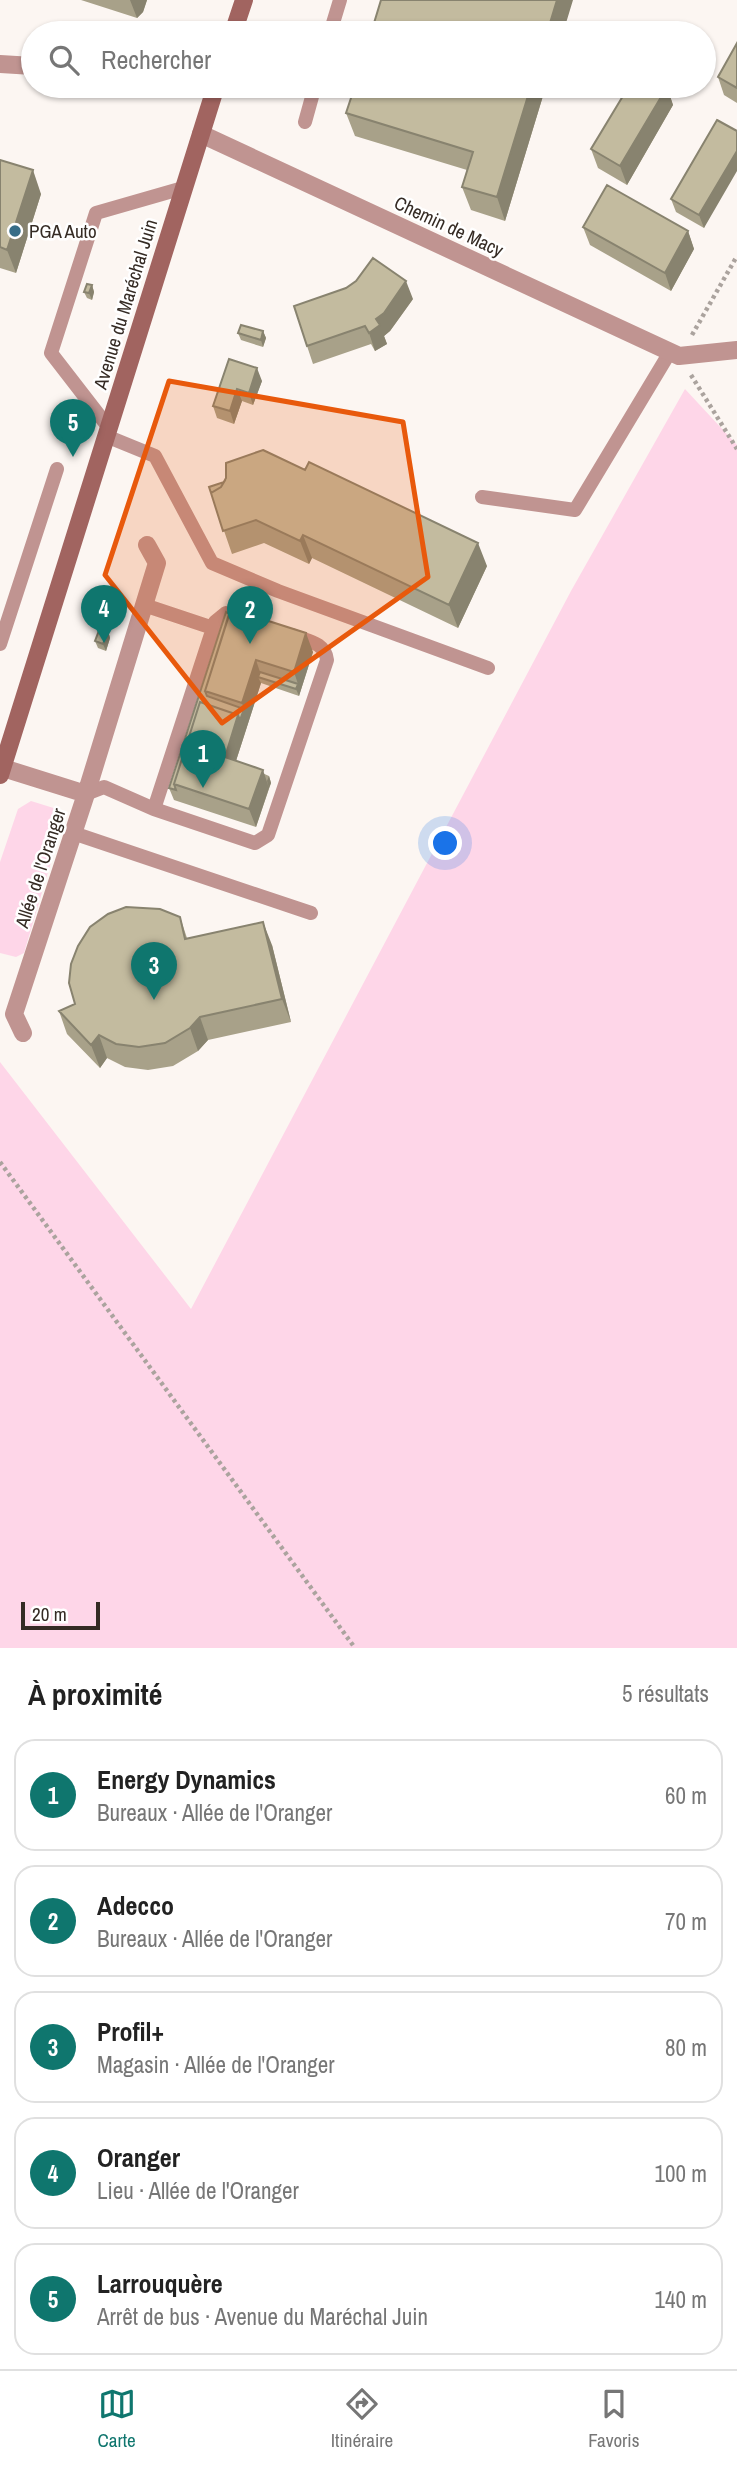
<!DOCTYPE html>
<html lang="fr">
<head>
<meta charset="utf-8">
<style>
	:root { --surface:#fff; --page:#f6f6f6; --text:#222; --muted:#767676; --line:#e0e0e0; --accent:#0f766e }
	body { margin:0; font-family:"Archivo Narrow",sans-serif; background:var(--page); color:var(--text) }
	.scale { position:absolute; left:21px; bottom:18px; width:79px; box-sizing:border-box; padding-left:7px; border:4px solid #352b24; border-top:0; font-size:19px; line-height:24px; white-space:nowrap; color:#352b24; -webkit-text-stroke:5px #fff; paint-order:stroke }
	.you { position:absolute; left:446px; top:844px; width:24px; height:24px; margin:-18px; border:5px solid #fff; border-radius:50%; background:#1a73e8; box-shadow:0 0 0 10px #1a73e833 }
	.badge { display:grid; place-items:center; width:46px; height:46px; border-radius:50%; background:var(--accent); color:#fff; font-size:23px; font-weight:700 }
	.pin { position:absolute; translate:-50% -58px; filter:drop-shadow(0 2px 4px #0008) }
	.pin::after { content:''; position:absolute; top:37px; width:24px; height:21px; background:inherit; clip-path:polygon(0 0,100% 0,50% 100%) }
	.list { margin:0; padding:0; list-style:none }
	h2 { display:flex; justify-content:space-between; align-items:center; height:91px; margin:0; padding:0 28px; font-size:30px }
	h2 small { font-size:23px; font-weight:400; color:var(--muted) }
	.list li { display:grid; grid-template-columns:46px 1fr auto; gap:21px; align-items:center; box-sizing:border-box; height:112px; margin:0 14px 14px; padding:0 14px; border:2px solid var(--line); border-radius:21px }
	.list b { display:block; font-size:26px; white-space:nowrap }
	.list p { margin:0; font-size:23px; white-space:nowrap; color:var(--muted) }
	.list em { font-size:23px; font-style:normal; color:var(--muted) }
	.icon { flex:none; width:38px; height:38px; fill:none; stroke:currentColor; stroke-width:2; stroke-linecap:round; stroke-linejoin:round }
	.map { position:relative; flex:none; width:737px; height:1648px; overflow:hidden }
	.search { position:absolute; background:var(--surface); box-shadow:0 2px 5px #0004; left:21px; right:21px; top:21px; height:77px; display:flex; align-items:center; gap:18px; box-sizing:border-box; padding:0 24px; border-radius:38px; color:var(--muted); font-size:26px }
	.sheet { height:721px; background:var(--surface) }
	nav { display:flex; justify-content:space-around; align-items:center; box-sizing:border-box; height:98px; border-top:2px solid var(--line); background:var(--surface); font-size:19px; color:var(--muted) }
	nav a { display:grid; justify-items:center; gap:4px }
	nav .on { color:var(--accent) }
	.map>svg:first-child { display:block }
	.green { fill:#fed6e8 }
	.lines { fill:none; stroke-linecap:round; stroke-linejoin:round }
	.path { stroke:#aba39e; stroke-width:4.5; stroke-dasharray:3.5 3.5; stroke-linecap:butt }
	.service { stroke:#c09491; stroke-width:14 }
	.minor { stroke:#c09491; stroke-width:18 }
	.secondary { stroke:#a16460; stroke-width:18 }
	.wall { fill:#a8a189 }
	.shaded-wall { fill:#88836f }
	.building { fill:#c3bb9f; stroke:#88836f; stroke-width:2 }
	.marked { fill:#e8590c; fill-opacity:0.2; stroke:#e8590c; stroke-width:5; stroke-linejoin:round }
	.poi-dot { fill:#366c87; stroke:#fff; stroke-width:2.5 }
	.labels { text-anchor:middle; stroke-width:5; stroke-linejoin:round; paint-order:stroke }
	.street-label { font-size:19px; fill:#352b24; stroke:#fff }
	.poi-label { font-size:19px; fill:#352b24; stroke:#fff; text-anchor:start }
</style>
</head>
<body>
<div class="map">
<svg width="737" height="1648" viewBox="0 0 737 1648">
	<rect width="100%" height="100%" fill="#fcf6f2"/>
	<path class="green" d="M 685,389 L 737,445 L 737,1648 L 0,1648 L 0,1062 L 191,1309 L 571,591 Z
		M 31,801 L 60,810 L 62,825 L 24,953 L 16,957 L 0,953 L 0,862 L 18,809 Z"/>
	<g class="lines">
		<path class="path" d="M 692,335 L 737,256
			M 691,375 L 737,449
			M 0,1162 L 355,1648"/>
		<path class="service" d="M 330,33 L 340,0
			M 305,122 L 315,86
			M 109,428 L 51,353 L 96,213 L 183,188
			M 106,436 L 155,456 L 212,563 L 278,591 L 488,668
			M 482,497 L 575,510 L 670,352
			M 144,605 L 213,628
			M 0,644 L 57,469
			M 86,794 L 104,787 L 154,809 L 215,622 L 226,613 L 243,619
			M 154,809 L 255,843 L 268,835 L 327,660 C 325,642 307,641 292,635
			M 73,833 L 311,913"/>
		<path class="minor" d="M 0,64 L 33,66
			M 201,134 L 679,356 L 737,350
			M 0,767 L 86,794 L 157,563 L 147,545
			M 23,1033 L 14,1014 L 86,794"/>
		<path class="secondary" d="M 233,33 L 244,0
			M 0,775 L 216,86"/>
	</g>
	<path class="wall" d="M 81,0 L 147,0 L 143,12 L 137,18 Z
		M 737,43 L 737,103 L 724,95 L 718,77 Z
		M 546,86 L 505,221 L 471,210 L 462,187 L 467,170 L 355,136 L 346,113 Z
		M 667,87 L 673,105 L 627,185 L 598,168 L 591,149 Z
		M 737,131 L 704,228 L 676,212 L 671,199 Z
		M 0,160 L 41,194 L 16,273 L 0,268 Z
		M 583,227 L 688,231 L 694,249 L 671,291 L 590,245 Z
		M 92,285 L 94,292 L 92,300 L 87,298 L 84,292 Z
		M 413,299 L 390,331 L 384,336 L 387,344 L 375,351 L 371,344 L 313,364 L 307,346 Z
		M 263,331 L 266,338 L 263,347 L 241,340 L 238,333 Z
		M 229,359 L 262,381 L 253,405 L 242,401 L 234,424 L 217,418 L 213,406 Z
		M 211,493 L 487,566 L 458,628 L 312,558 L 309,564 L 264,543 L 232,554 Z
		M 226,612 L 313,652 L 299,696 L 261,683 L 236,761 L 269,776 L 271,783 L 256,827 L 174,800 L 169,788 Z
		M 108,631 L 110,638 L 106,651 L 98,648 L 95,641 Z
		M 180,917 L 187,938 L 272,945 L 291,1022 L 208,1040 L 198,1051 L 173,1066 L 148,1070 L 125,1067 L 107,1058 L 100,1068 L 67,1034 L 59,1011 L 75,1004 Z"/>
	<path class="shaded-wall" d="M 130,0 L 147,0 L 143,12 L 137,18 Z
		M 557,0 L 573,0 L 563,33 L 547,33 Z
		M 531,86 L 546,86 L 505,221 L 497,197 Z
		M 667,87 L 673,105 L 627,185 L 620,166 Z
		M 737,151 L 737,171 L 704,228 L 699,215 Z
		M 33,170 L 41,194 L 16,273 L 7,250 Z
		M 688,231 L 694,249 L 671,291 L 665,273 Z
		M 406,281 L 413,299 L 390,331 L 384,336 L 387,344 L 375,351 L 369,333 L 376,319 Z
		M 92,285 L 94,292 L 92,300 L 89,293 Z
		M 263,331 L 266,338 L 263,347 L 261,340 Z
		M 257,368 L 262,381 L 253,405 L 249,393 Z
		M 237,389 L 242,401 L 234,424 L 230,411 Z
		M 303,535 L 312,558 L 309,564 L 300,541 Z
		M 478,543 L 487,566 L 458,628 L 449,605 Z
		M 108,631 L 110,638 L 106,651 L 103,644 Z
		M 306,633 L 313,652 L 299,696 L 296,689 L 298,684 L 294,672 Z
		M 256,660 L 262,678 L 258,677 L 261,683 L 245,733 L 240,720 L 244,709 L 242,703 Z
		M 238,715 L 245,733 L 233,770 L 225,757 Z
		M 263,770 L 269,788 L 256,827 L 249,809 Z
		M 269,776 L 271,783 L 269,788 L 267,781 Z
		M 263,922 L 272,945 L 291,1022 L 282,999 Z
		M 200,1017 L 208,1040 L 198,1051 L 190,1028 Z
		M 99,1035 L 107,1058 L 100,1068 L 91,1045 Z"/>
	<path class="building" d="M 381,0 L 557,0 L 547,33 L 371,33 Z
		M 737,43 L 737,88 L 718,77 Z
		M 355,86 L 531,86 L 497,197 L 462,187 L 473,152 L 346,113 Z
		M 629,86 L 664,86 L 667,87 L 620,166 L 591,149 Z
		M 717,120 L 737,131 L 737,151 L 699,215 L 671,199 Z
		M 0,160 L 33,170 L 7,250 L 0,247 Z
		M 607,185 L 688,231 L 665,273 L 583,227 Z
		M 373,258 L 406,281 L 384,313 L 376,319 L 380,325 L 369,333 L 365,326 L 307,346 L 294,306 L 346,288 L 356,281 Z
		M 87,284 L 92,285 L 89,293 L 84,292 Z
		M 241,325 L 263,331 L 261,340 L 238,333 Z
		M 229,359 L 257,368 L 249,393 L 237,389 L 230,411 L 213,406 Z
		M 263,450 L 305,470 L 309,462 L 478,543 L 449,605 L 303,535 L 300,541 L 256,520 L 223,531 L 211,493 L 221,487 L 226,478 L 226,463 Z
		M 224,482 L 221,487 L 211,493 L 209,487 Z
		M 231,609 L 306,633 L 294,672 L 256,660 L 242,703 L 205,691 Z
		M 226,612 L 229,614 L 205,691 L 207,696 L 244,709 L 240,720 L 238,715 L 200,702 L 174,784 L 176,790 L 169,788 Z
		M 100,628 L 108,631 L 103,644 L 95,641 Z
		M 260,672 L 298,684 L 296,689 L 258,677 Z
		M 200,702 L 238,715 L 225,757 L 263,770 L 249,809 L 174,784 Z
		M 126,907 L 160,909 L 180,917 L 185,939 L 263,922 L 282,999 L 200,1017 L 190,1028 L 165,1043 L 139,1047 L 116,1044 L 99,1035 L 91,1045 L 59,1011 L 75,1004 L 69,983 L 71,964 L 78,946 L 90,927 L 108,914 Z"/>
	<path class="marked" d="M 169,381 L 403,422 L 428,577 L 222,723 L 105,575 Z"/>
	<circle class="poi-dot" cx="15" cy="231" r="7"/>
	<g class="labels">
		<g class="street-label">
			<text transform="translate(449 226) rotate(25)" y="7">Chemin de Macy</text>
			<text transform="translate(125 304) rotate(-73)" y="7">Avenue du Maréchal Juin</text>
			<text transform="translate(40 868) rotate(-72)" y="7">Allée de l'Oranger</text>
		</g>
		<g class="poi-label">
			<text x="29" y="238">PGA Auto</text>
		</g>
	</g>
</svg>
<div class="scale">20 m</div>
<div class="you"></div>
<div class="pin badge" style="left:203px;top:788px">1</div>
<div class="pin badge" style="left:250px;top:644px">2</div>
<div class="pin badge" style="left:154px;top:1000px">3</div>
<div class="pin badge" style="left:104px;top:643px">4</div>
<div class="pin badge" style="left:73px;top:457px">5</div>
<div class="search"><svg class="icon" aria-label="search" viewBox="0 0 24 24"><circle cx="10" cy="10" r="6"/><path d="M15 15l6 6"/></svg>Rechercher</div>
</div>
<section class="sheet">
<h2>À proximité<small>5 résultats</small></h2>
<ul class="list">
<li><span class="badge">1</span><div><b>Energy Dynamics</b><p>Bureaux · Allée de l'Oranger</p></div><em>60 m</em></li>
<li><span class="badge">2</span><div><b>Adecco</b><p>Bureaux · Allée de l'Oranger</p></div><em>70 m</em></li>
<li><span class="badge">3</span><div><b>Profil+</b><p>Magasin · Allée de l'Oranger</p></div><em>80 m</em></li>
<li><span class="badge">4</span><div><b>Oranger</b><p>Lieu · Allée de l'Oranger</p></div><em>100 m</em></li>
<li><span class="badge">5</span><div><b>Larrouquère</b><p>Arrêt de bus · Avenue du Maréchal Juin</p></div><em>140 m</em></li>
</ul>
</section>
<nav>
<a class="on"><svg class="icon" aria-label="map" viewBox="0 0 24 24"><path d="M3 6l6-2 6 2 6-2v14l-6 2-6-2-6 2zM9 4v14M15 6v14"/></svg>Carte</a>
<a><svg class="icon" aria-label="directions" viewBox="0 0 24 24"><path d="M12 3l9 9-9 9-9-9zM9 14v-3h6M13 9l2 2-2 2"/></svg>Itinéraire</a>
<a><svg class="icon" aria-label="saved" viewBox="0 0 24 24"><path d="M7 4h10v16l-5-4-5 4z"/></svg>Favoris</a>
</nav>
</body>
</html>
